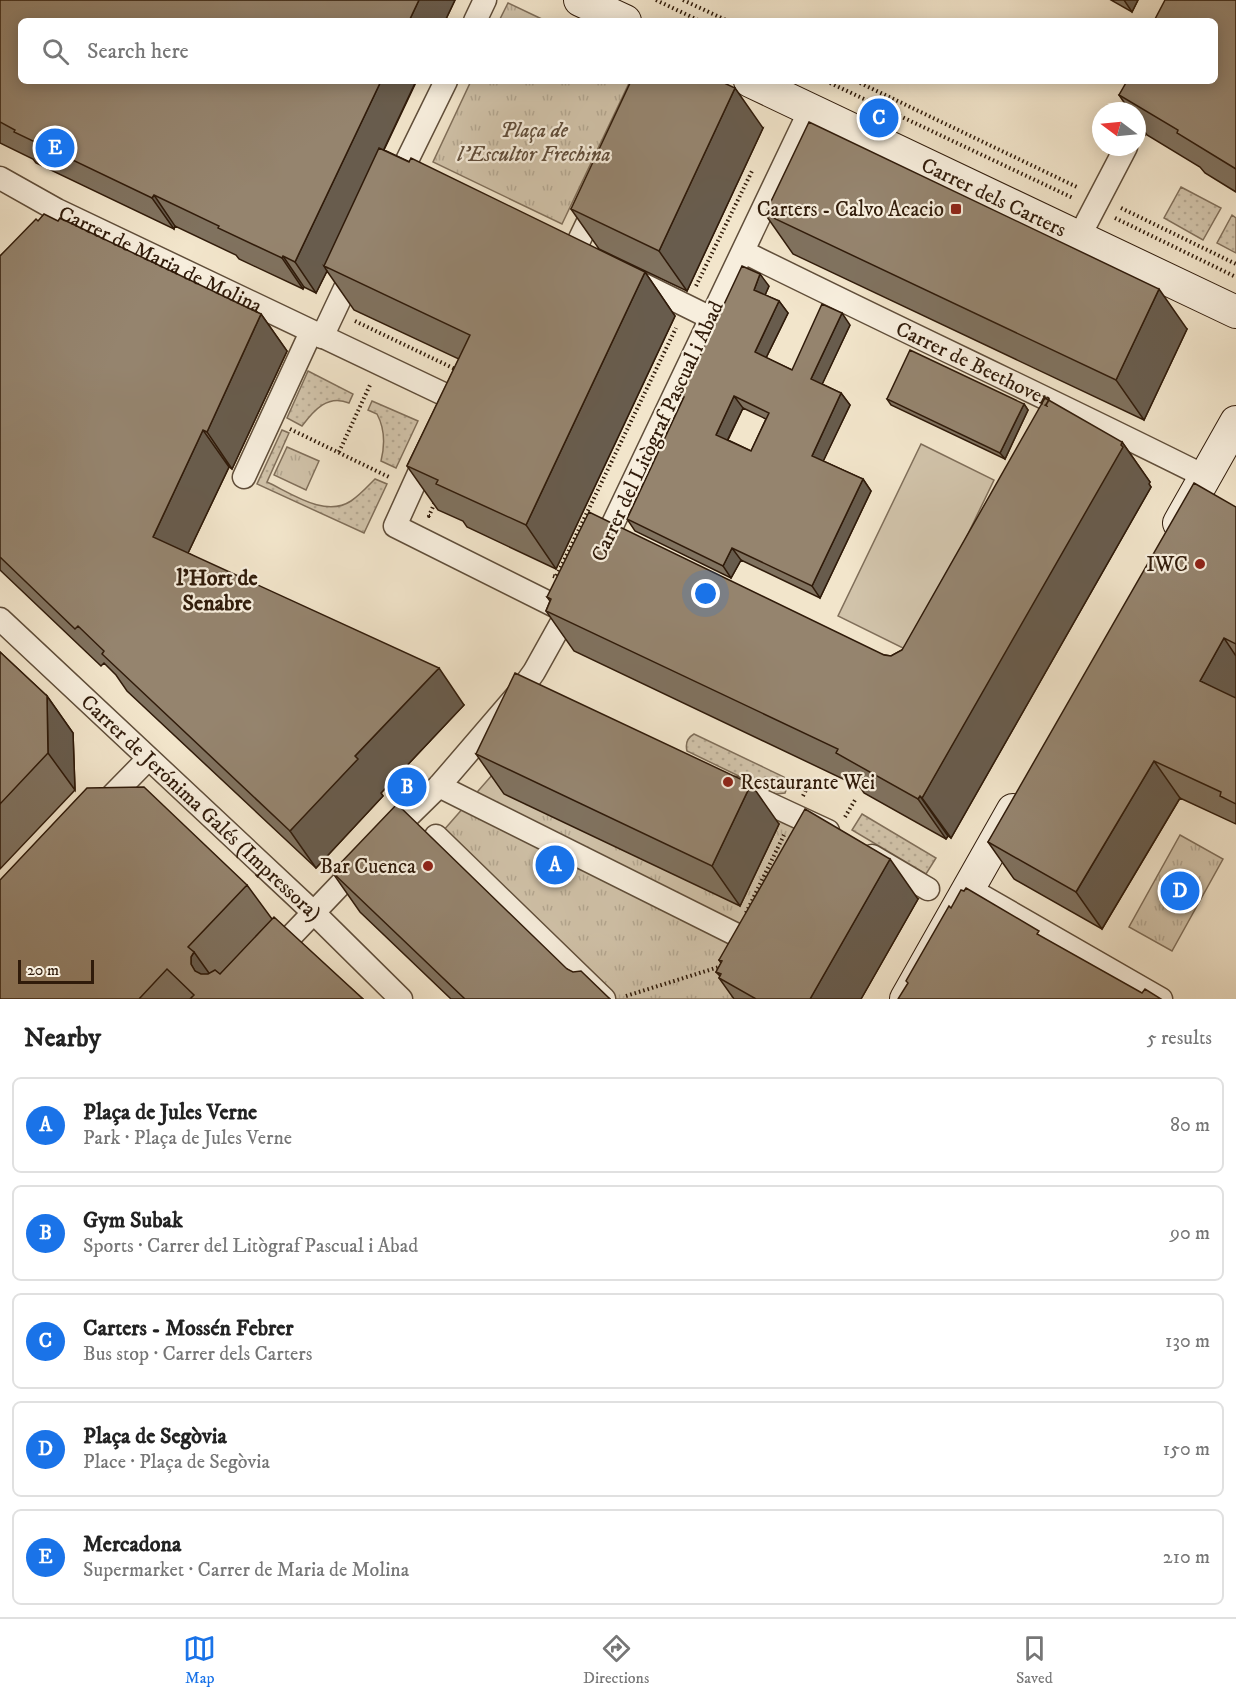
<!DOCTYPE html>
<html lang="en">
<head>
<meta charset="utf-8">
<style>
	:root { --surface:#fff; --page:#f6f6f6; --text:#222; --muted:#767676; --line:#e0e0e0; --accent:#1a73e8 }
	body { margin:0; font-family:"IM FELL DW Pica",serif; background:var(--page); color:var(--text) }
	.compass { position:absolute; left:1092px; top:102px; width:54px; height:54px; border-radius:50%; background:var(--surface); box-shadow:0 3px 15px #0003; rotate:286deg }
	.scale { position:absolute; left:18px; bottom:15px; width:76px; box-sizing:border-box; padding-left:6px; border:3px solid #301b0a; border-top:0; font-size:16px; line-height:21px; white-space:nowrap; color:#301b0a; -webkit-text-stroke:4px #f7eedd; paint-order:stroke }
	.you { position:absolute; left:706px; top:594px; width:21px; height:21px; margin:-15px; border:4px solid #fff; border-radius:50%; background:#1a73e8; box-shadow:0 0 0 9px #1a73e833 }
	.badge { display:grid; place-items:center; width:39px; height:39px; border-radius:50%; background:var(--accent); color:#fff; font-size:20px; font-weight:700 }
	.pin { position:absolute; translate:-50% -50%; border:3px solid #fff; box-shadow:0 2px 6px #0006 }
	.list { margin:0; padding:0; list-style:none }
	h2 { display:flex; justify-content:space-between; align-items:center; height:78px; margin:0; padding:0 24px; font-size:26px }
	h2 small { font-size:20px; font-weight:400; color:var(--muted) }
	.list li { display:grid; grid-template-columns:39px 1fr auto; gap:18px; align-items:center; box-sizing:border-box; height:96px; margin:0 12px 12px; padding:0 12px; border:2px solid var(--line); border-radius:9px }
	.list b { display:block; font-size:22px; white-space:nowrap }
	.list p { margin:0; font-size:20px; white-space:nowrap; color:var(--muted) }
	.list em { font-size:20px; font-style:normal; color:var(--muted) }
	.icon { flex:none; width:33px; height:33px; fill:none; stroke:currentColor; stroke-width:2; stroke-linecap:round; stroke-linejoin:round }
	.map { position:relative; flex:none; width:1236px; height:999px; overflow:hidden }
	.search { position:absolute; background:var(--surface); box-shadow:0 3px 15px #0003; left:18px; right:18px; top:18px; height:66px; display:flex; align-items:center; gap:15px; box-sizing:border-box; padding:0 21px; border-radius:9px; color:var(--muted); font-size:22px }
	.sheet { height:618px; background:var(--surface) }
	nav { display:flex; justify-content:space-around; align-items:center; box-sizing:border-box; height:84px; border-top:2px solid var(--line); background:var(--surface); font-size:16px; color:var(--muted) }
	nav a { display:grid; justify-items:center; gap:3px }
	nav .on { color:var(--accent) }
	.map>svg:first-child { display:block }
	.grass { fill:url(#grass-tufts); stroke:#806f5a; stroke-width:1.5 }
	.garden { fill:url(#garden-dots); stroke:#806f5a; stroke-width:1.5 }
	.pitch { fill:#d1c3aa; stroke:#806f5a; stroke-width:1.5 }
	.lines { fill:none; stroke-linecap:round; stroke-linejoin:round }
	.street-casing { stroke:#604e3a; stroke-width:25 }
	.secondary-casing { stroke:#301b0a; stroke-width:34 }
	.path { stroke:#301b0a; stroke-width:4; stroke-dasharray:1.5 3; stroke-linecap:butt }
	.street { stroke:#f7eedd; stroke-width:22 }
	.secondary { stroke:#f7eedd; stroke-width:32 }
	.wall { fill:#80725f; stroke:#301b0a; stroke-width:1.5; fill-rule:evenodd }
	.shaded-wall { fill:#685c4d; stroke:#301b0a; stroke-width:1.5 }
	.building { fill:#95846e; stroke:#301b0a; stroke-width:1.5; fill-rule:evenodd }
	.poi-dot { fill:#8f2418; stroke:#f7eedd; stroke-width:2 }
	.labels { text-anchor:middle; stroke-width:4.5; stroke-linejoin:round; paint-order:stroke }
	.park-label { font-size:21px; font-style:italic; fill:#604d3a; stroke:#f7eedd }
	.street-label { font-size:21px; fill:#301b0a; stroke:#f7eedd }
	.poi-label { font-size:21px; fill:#301b0a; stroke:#f7eedd; text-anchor:end }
	.neighbourhood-label { font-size:22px; font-weight:bold; fill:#301b0a; stroke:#f7eedd }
</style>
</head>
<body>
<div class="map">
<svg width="1236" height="999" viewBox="0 0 1236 999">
	<defs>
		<pattern id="grass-tufts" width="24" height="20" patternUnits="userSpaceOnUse" patternTransform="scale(1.5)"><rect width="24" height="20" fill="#d1c3aa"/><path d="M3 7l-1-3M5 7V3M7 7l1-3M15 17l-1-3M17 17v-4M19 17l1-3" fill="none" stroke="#b4a791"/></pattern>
		<pattern id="garden-dots" width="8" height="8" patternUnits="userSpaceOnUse" patternTransform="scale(1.5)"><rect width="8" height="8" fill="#d1c3aa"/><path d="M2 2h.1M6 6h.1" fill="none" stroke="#b4a791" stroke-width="1.8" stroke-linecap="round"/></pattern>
	</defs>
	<rect width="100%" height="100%" fill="#f2e5cb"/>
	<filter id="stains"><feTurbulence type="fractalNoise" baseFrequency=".00333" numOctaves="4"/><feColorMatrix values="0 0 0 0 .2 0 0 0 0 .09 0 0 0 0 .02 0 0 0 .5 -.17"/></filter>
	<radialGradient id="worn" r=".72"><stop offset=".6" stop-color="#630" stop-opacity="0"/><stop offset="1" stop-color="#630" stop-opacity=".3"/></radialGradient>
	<path class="grass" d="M 508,3 L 546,21 L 499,21 Z
		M 471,81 L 630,81 L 562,224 L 433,162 Z
		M 287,447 L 319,461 L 306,490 L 274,475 Z
		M 550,709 L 738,900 L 778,817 L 839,846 L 752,999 L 589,999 L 429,847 Z
		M 1180,835 L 1223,859 L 1172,951 L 1129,927 Z"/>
	<path class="garden" d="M 1181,187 L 1221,208 L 1203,240 L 1164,218 Z
		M 1232,215 L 1236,218 L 1236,253 L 1217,243 Z
		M 308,371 L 353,394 L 349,403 C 328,394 314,410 302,426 L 287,418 Z
		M 372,401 L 418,421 L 396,468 L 381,461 C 385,445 385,429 377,414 L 368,410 Z
		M 282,430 L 289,433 L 267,482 C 291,493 325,518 351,501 C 360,495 367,487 375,479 L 387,484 L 364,533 L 257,484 Z
		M 694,734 L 784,777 L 789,782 L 785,793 L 776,794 L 687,751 C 685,743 687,738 694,734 Z
		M 862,814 L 936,858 L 926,874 L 852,830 Z"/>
	<path class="pitch" d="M 921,444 L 994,480 L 911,652 L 838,616 Z"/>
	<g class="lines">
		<g class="street-casing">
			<g id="street">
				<path d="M 475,21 L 485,0"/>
				<path d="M 1137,127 L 1161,81"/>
				<path id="s1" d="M 0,178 L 57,210 L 454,399 L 447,413"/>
				<path d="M 393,189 L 446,81"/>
				<path d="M 1079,237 L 1126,147"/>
				<path d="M 574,251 L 598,201"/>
				<path id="s2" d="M 744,252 C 897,328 1052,400 1206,477"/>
				<path d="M 634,280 L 711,318"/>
				<path d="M 322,337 L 356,265"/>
				<path d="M 429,451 L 395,526 L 567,612"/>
				<path d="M 244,477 L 311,332"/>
				<path d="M 600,551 L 810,110"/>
				<path id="s3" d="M 0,619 L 313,912 L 401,999"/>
				<path d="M 439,786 L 747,940"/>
				<path d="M 735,788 L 828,831"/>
				<path d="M 99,809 L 148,759"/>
				<path d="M 388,836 L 439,786 L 519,693 L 534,672 L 573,602"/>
				<path d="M 436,836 L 604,999"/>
				<path d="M 872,856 L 928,889"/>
				<path d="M 968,888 L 1161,999"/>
				<path d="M 231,999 L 361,863"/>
			</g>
		</g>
		<g class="secondary-casing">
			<g id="secondary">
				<path d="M 580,0 L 625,21"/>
				<path id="s4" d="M 750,81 L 1236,312"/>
				<path d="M 1179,523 L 1236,422"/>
				<path d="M 906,999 L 1013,810"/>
			</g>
		</g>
		<path class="path" d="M 656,0 L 700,21
			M 683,0 L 728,21
			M 826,81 L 1073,198
			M 856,81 L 1079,188
			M 1121,208 L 1236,264
			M 1115,218 L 1236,277
			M 696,286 L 752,171
			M 355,321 L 457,370
			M 290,429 L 391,478
			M 339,452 L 370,385
			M 430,516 L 429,516 L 435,502
			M 553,576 L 556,577 L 676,328
			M 803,796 L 812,778
			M 845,817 L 855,800
			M 746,913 L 784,835
			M 626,996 L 722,966"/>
		<use href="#street" class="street"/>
		<use href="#secondary" class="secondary"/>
	</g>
	<path class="wall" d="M 0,0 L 455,0 L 384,150 L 645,272 L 675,316 L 556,569 L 467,527 L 463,521 L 438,510 L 407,466 L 459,359 L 354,310 L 327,271 L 316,293 L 304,287 L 303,289 L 239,259 L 236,255 L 175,226 L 174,229 L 36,163 L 33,159 L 0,143 Z
		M 1111,0 L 1138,0 L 1132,12 Z
		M 1236,0 L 1236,192 L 1205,173 L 1200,167 L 1147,135 L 1137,121 L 1137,111 L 1130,111 L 1119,95 L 1215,81 Z
		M 763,128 L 687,291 L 599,249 L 571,209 Z
		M 765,214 L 1187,329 L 1144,420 L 793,254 Z
		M 38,221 L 261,314 L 287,351 L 232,469 L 229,467 L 188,553 L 464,705 L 381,793 L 383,796 L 316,868 L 127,691 L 116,675 L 104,663 L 101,666 L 0,570 L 0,256 Z
		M 769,286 L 765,295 L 779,301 L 788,313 L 766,358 L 792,370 L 850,325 L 822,384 L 841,393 L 850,405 L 823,461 L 863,479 L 871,491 L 820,598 L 741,560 L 731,578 L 635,531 L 627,519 L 683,399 L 681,396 ZM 743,408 L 766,419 L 751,451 L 728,440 Z
		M 887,399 L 1024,404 L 1028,410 L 1005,459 L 891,405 Z
		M 1122,442 L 1150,482 L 1149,484 L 1151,487 L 951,838 L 948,836 L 946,839 L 864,793 L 860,787 L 574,651 L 546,611 L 550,601 L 547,597 L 891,656 L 902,650 Z
		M 1236,507 L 1236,824 L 1180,798 L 1102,929 L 1014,879 L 988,842 Z
		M 0,652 L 47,696 L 73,733 L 75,790 L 0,869 Z
		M 476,754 L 779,824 L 740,906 L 504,794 Z
		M 332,872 L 567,969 L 610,999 L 451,999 L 360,912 Z
		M 247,885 L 272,919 L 363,999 L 0,999 Z
		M 918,899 L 861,999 L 734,999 L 719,978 L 720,976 L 716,972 L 721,963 L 719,960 Z"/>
	<path class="shaded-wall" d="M 419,0 L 455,0 L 445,21 L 409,21 Z
		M 1124,0 L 1138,0 L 1132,12 Z
		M 381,81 L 416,81 L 328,268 L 324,266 L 327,271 L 316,293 L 295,262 Z
		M 735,88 L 763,128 L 687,291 L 659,251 Z
		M 154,195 L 175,226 L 174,229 L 152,198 Z
		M 283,256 L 304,287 L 303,289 L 282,258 Z
		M 645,272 L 675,316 L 556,569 L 526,525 Z
		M 760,274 L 769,286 L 762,302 L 754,290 Z
		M 1159,289 L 1187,329 L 1144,420 L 1116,380 Z
		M 779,301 L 788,313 L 763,364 L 755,352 Z
		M 842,313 L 850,325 L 819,391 L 811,379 Z
		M 261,314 L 287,351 L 232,469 L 207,432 Z
		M 841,393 L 850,405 L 820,468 L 812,456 Z
		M 734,396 L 743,408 L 724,447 L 716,435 Z
		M 1024,404 L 1028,410 L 1005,459 L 1000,453 Z
		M 203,430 L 229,467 L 178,574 L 153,537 Z
		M 1122,442 L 1150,482 L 1149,484 L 1151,487 L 951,838 L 922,798 Z
		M 863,479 L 871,491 L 820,598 L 812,586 Z
		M 732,548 L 741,560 L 731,578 L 723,566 Z
		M 1224,638 L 1236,656 L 1236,700 L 1200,681 Z
		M 439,668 L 464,705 L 381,793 L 383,796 L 316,868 L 290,831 L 355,756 Z
		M 47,696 L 73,733 L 75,790 L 48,753 Z
		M 1154,761 L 1180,798 L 1102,929 L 1076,892 Z
		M 751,784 L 779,824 L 740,906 L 712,866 Z
		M 920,796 L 948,836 L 946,839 L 918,799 Z
		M 890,859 L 918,899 L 861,999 L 810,999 Z
		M 194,952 L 221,990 L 195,971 L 191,964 L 191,957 Z"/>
	<path class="building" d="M 0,0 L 419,0 L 409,21 L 21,21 L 21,81 L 381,81 L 295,262 L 283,256 L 282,258 L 218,228 L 219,226 L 154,195 L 152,198 L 14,132 L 15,130 L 0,122 Z
		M 1165,0 L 1236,0 L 1236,169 L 1177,133 L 1178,130 L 1119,95 L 1127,81 L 1215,81 L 1215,21 L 1154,21 Z
		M 631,81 L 720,81 L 735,88 L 659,251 L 571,209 Z
		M 809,122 L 1159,289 L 1116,380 L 765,214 Z
		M 379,148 L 409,162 L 411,158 L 645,272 L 526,525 L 436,484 L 438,480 L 407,466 L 470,335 L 324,266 Z
		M 44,214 L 58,221 L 60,218 L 261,314 L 207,432 L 203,430 L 153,537 L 439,668 L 355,756 L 358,759 L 290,831 L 102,654 L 104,651 L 78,626 L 75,629 L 0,557 L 0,256 L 36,219 L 38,221 Z
		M 742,266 L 760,274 L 754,290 L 779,301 L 755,352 L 792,370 L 822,304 L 842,313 L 811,379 L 841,393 L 812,456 L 863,479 L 812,586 L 732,548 L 723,566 L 627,519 L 684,397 L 681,396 ZM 734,396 L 769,413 L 751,451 L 716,435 Z
		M 910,350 L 1024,404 L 1000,453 L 887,399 Z
		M 1045,398 L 1122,442 L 1121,445 L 1123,447 L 922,798 L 920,796 L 918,799 L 836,753 L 838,749 L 546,611 L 551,599 L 547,597 L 589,512 L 884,655 L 891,656 L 902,650 Z
		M 1194,483 L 1236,507 L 1236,644 L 1224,638 L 1200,681 L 1236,698 L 1236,804 L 1220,796 L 1221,792 L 1154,761 L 1076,892 L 988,842 Z
		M 0,652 L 47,696 L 48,753 L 0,804 Z
		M 515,673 L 751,784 L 712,866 L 476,754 Z
		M 144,787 L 247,885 L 188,947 L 194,952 L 191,957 L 191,964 L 195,971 L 201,974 L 208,974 L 215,970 L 220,974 L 274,917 L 363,999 L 190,999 L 194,995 L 167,969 L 139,999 L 0,999 L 0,880 L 87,788 Z
		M 397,804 L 567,969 L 573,972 L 581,971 L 610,999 L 465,999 L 332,872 Z
		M 805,809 L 890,859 L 810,999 L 756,999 L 719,978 L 721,974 L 716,972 L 722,961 L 719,960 Z
		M 966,888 L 1039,931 L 1037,934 L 1142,993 L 1145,989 L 1161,999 L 898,999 L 908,983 L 906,981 L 949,906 L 951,908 L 961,890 L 964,891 Z"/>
	<g class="poi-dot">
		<rect x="950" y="203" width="12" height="12" rx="3"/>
		<circle cx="1200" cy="564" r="6"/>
		<circle cx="728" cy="782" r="6"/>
		<circle cx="428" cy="866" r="6"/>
	</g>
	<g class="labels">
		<g class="park-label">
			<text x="534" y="137">Plaça de<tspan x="534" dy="24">l'Escultor Frechina</tspan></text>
		</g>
		<g class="street-label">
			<text dy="7" stroke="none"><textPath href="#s4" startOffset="270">Carrer dels Carters</textPath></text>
			<text dy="7" stroke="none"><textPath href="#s1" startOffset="180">Carrer de Maria de Molina</textPath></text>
			<text dy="7" stroke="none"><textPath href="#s2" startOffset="256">Carrer de Beethoven</textPath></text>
			<text transform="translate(657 431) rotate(-65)" y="7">Carrer del Litògraf Pascual i Abad</text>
			<text dy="7" stroke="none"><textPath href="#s3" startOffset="276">Carrer de Jerónima Galés (Impressora)</textPath></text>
		</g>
		<g class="poi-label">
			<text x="944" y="216">Carters - Calvo Acacio</text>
			<text x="1188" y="571">IWC</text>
			<text x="740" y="789" text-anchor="start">Restaurante Wei</text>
			<text x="416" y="873">Bar Cuenca</text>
		</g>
		<g class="neighbourhood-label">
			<text x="217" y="585">l'Hort de<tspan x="217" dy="25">Senabre</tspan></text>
		</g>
	</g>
	<rect width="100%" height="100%" filter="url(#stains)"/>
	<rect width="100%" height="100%" fill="url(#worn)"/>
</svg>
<svg class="compass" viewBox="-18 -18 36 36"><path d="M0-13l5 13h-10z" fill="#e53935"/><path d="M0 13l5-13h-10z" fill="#767676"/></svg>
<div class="scale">20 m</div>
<div class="you"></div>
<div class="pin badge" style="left:555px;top:865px">A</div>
<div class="pin badge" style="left:407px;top:787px">B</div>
<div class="pin badge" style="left:879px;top:118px">C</div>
<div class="pin badge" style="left:1180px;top:891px">D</div>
<div class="pin badge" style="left:55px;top:148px">E</div>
<div class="search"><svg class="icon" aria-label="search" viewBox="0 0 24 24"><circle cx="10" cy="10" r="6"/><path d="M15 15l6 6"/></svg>Search here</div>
</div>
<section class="sheet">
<h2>Nearby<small>5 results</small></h2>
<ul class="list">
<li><span class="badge">A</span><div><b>Plaça de Jules Verne</b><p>Park · Plaça de Jules Verne</p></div><em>80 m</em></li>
<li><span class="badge">B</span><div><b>Gym Subak</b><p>Sports · Carrer del Litògraf Pascual i Abad</p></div><em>90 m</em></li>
<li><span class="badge">C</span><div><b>Carters - Mossén Febrer</b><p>Bus stop · Carrer dels Carters</p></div><em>130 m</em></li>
<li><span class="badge">D</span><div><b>Plaça de Segòvia</b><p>Place · Plaça de Segòvia</p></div><em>150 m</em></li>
<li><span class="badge">E</span><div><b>Mercadona</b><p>Supermarket · Carrer de Maria de Molina</p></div><em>210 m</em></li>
</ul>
</section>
<nav>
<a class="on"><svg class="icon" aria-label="map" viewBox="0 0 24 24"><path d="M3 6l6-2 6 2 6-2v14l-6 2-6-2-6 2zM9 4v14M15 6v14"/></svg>Map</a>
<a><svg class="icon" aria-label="directions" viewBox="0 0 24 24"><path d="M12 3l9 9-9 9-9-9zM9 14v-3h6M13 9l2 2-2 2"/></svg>Directions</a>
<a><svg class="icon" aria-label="saved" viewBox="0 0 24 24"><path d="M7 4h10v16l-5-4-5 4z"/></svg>Saved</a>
</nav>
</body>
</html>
